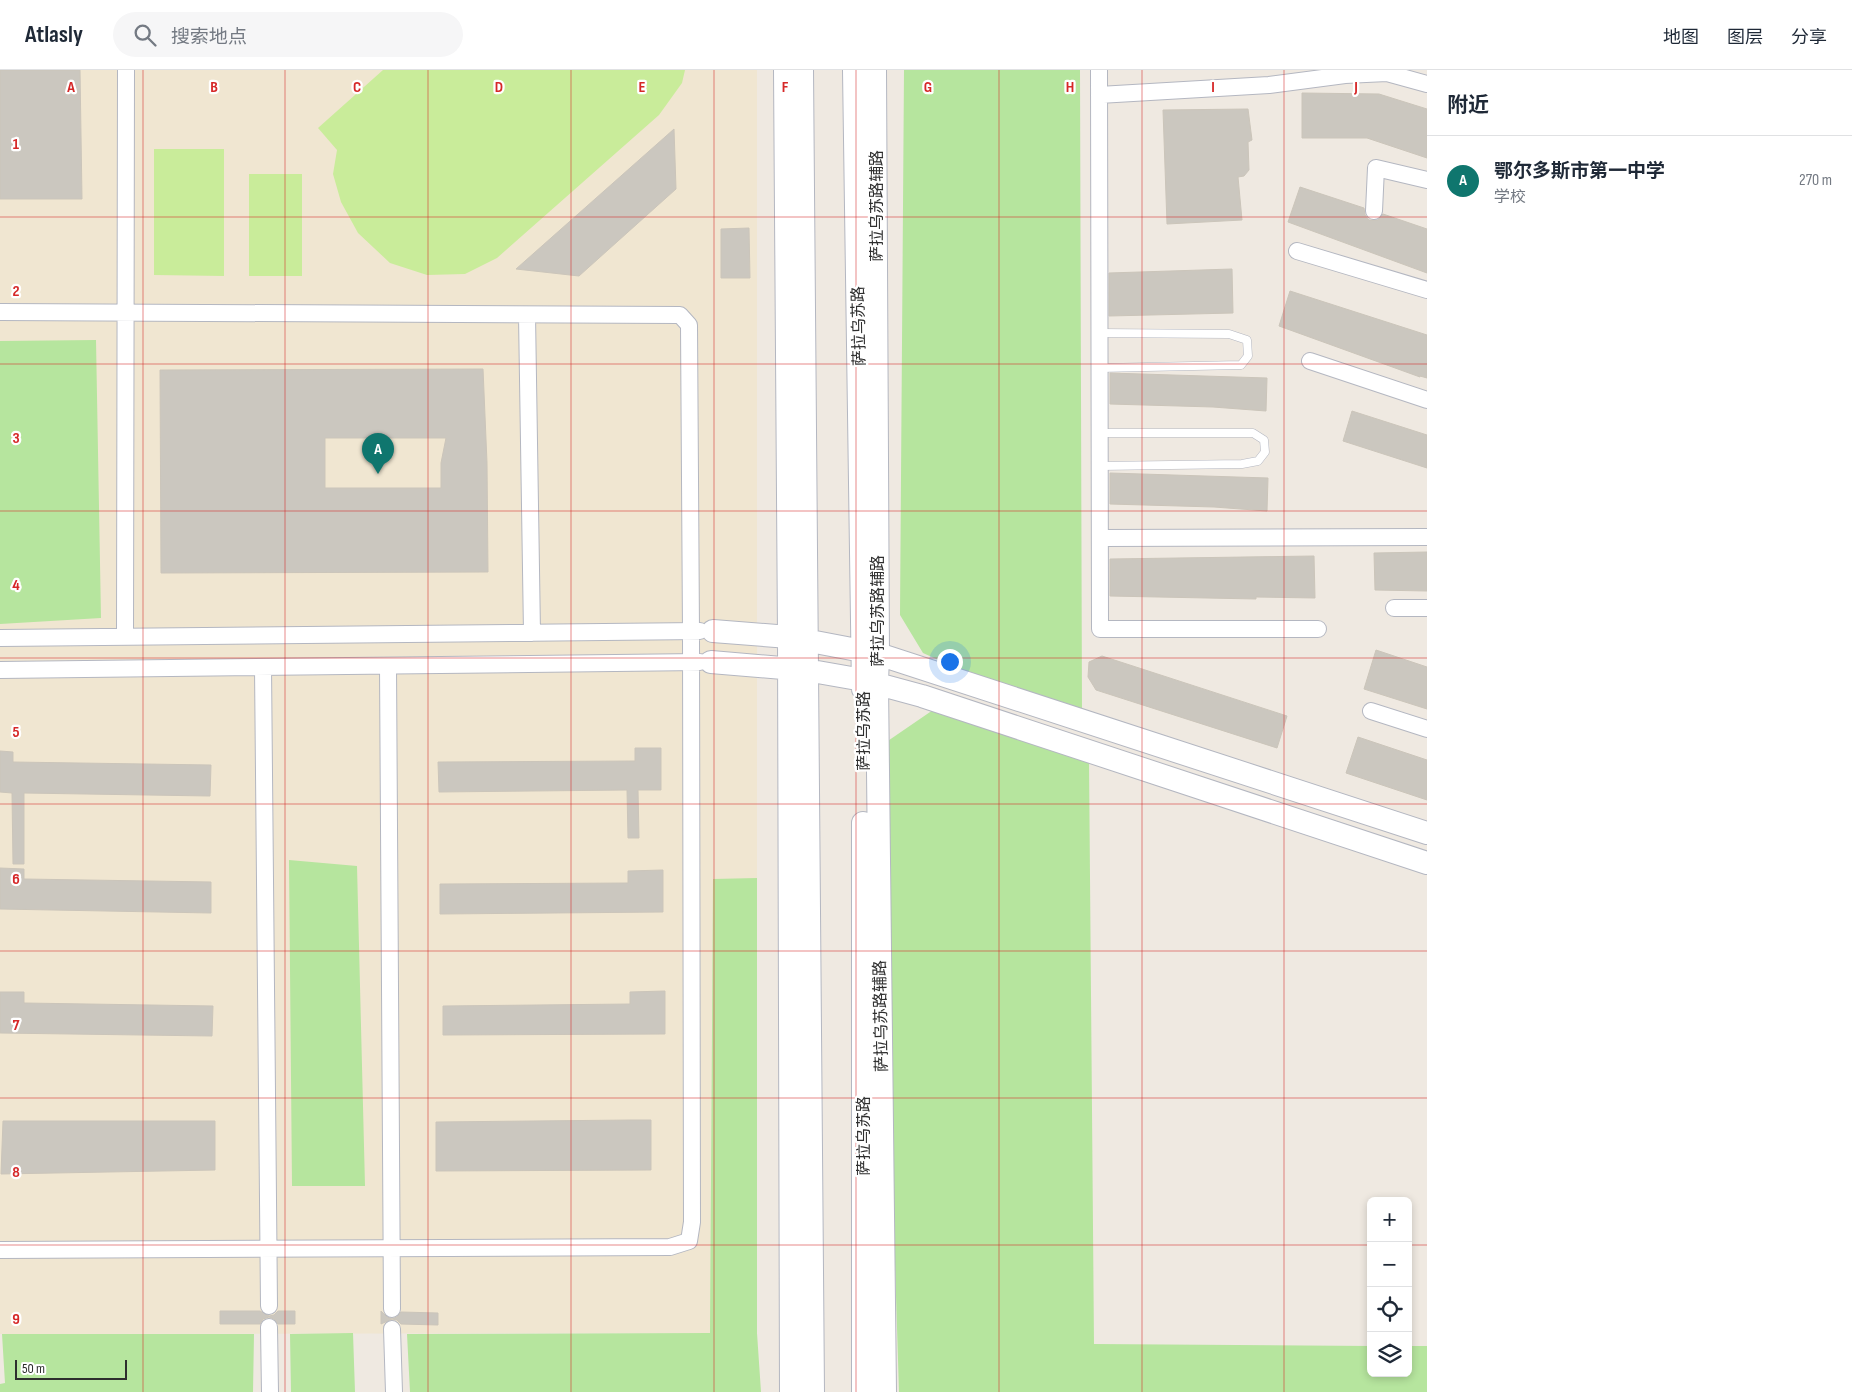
<!DOCTYPE html>
<html lang="zh">
<head>
<meta charset="utf-8">
<style>
	:root { --surface:#fff; --page:#f6f6f7; --text:#1f2937; --muted:#747a83; --line:#e0e1e3; --accent:#0f766e }
	body { margin:0; font-family:"Sofia Sans Condensed","Noto Sans SC",sans-serif; background:var(--page); color:var(--text) }
	.controls { position:absolute; right:15px; bottom:15px; display:grid; overflow:hidden; border-radius:8px; box-shadow:0 2px 8px #0003 }
	.controls button { width:45px; height:45px; display:grid; place-items:center; padding:0; border:0; border-bottom:1px solid var(--line); background:var(--surface); color:var(--text); font:25px sans-serif }
	.scale { position:absolute; left:15px; bottom:12px; width:112px; box-sizing:border-box; padding-left:5px; border:2px solid #2e2e2e; border-top:0; font-size:14px; line-height:18px; white-space:nowrap; color:#2e2e2e; -webkit-text-stroke:4px #fff; paint-order:stroke }
	.you { position:absolute; left:949px; top:591px; width:18px; height:18px; margin:-12px; border:4px solid #fff; border-radius:50%; background:#1a73e8; box-shadow:0 0 0 8px #1a73e833 }
	.badge { display:grid; place-items:center; width:32px; height:32px; border-radius:50%; background:var(--accent); color:#fff; font-size:16px; font-weight:700 }
	.pin { position:absolute; translate:-50% -41px; filter:drop-shadow(0 1px 2px #0008) }
	.pin::after { content:''; position:absolute; top:26px; width:18px; height:15px; background:inherit; clip-path:polygon(0 0,100% 0,50% 100%) }
	.list { margin:0; padding:0; list-style:none }
	h2 { display:flex; justify-content:space-between; align-items:center; height:65px; margin:0; padding:0 20px; font-size:21px }
	h2 small { font-size:16px; font-weight:400; color:var(--muted) }
	.list li { display:grid; grid-template-columns:32px 1fr auto; gap:15px; align-items:center; box-sizing:border-box; height:90px; padding:0 20px; border-top:1px solid var(--line) }
	.list b { display:block; font-size:19px; white-space:nowrap }
	.list p { margin:0; font-size:16px; white-space:nowrap; color:var(--muted) }
	.list em { font-size:16px; font-style:normal; color:var(--muted) }
	.icon { flex:none; width:28px; height:28px; fill:none; stroke:currentColor; stroke-width:2; stroke-linecap:round; stroke-linejoin:round }
	.map { position:relative; flex:none; width:1427px; height:1322px; overflow:hidden }
	header { display:flex; align-items:center; gap:30px; box-sizing:border-box; height:70px; padding:0 25px; background:var(--surface); border-bottom:1px solid var(--line) }
	header strong { font-size:24px }
	nav { display:flex; gap:28px; margin-inline-start:auto; font-size:18px }
	.search { width:350px; height:45px; background:var(--page); display:flex; align-items:center; gap:12px; box-sizing:border-box; padding:0 18px; border-radius:28px; color:var(--muted); font-size:19px }
	main { display:flex }
	aside { flex:1; background:var(--surface) }
	.map>svg:first-child { display:block }
	.education { fill:#f0e6d1 }
	.green { fill:#b6e59e }
	.pitch { fill:#c9ec9a }
	.building { fill:#cbc7bf; stroke:#cbc5ba; fill-rule:evenodd }
	.lines { fill:none; stroke-linecap:round; stroke-linejoin:round }
	.lane-casing { stroke:#b4b7c1; stroke-width:9 }
	.street-casing { stroke:#b4b7c1; stroke-width:18 }
	.secondary-casing { stroke:#b4b7c1; stroke-width:24 }
	.lane { stroke:#fff; stroke-width:8 }
	.street { stroke:#fff; stroke-width:16 }
	.secondary { stroke:#fff; stroke-width:22 }
	.grid { fill:none; stroke:#d62828; stroke-width:1; stroke-opacity:0.55 }
	.labels { text-anchor:middle; stroke-width:4.5; stroke-linejoin:round; paint-order:stroke }
	.street-label { font-size:16px; fill:#2e2e2e; stroke:#fff }
	.grid-label { font-size:16px; text-anchor:middle; font-weight:bold; fill:#d62828; stroke:#fff; stroke-width:4.5; stroke-linejoin:round; paint-order:stroke }
</style>
</head>
<body>
<header>
<strong>Atlasly</strong>
<div class="search"><svg class="icon" aria-label="search" viewBox="0 0 24 24"><circle cx="10" cy="10" r="6"/><path d="M15 15l6 6"/></svg>搜索地点</div>
<nav><a>地图</a><a>图层</a><a>分享</a></nav>
</header>
<main>
<div class="map">
<svg width="1427" height="1322" viewBox="0 0 1427 1322">
	<rect width="100%" height="100%" fill="#efe9e1"/>
	<path class="education" d="M 0,0 L 757,0 L 757,1263 L 0,1264 Z"/>
	<path class="green" d="M 904,0 L 1080,0 L 1082,645 L 976,607 L 923,583 L 900,545 Z
		M 96,270 L 101,548 L 0,554 L 0,271 Z
		M 933,640 L 1089,690 L 1094,1274 L 1371,1276 L 1371,1303 L 1408,1303 L 1408,1276 L 1427,1276 L 1427,1322 L 899,1322 L 879,677 Z
		M 289,790 L 357,796 L 365,1116 L 292,1116 Z
		M 757,808 L 757,1263 L 761,1322 L 410,1322 L 407,1264 L 710,1263 L 713,809 Z
		M 353,1263 L 355,1322 L 291,1322 L 290,1264 Z
		M 2,1264 L 254,1264 L 253,1322 L 0,1322 L 0,1314 L 5,1313 Z"/>
	<path class="pitch" d="M 383,0 L 685,0 L 682,13 L 659,45 L 497,188 L 465,204 L 427,205 L 390,193 L 358,163 L 341,132 L 333,104 L 337,80 L 318,58 Z
		M 154,79 L 224,79 L 224,206 L 154,205 Z
		M 249,104 L 302,104 L 302,206 L 249,206 Z"/>
	<path class="building" d="M 0,0 L 80,0 L 82,129 L 0,129 Z
		M 1302,23 L 1379,24 L 1427,39 L 1427,88 L 1367,68 L 1302,68 Z
		M 1248,39 L 1252,70 L 1248,72 L 1249,100 L 1244,106 L 1238,107 L 1242,150 L 1167,154 L 1163,40 Z
		M 674,59 L 676,119 L 579,206 L 516,199 Z
		M 1300,117 L 1364,138 L 1365,145 L 1369,150 L 1378,150 L 1383,144 L 1427,159 L 1427,203 L 1288,152 Z
		M 749,158 L 750,208 L 721,208 L 721,159 Z
		M 1232,199 L 1233,243 L 1109,246 L 1109,203 Z
		M 1290,221 L 1427,265 L 1427,308 L 1420,306 L 1420,307 L 1279,256 Z
		M 483,299 L 487,393 L 488,502 L 161,503 L 160,300 ZM 325,368 L 446,368 L 441,393 L 441,418 L 325,418 Z
		M 1110,303 L 1267,308 L 1266,341 L 1213,337 L 1110,334 Z
		M 1352,341 L 1427,365 L 1427,398 L 1343,371 Z
		M 1110,403 L 1268,408 L 1267,441 L 1214,437 L 1110,434 Z
		M 1427,482 L 1427,521 L 1375,520 L 1374,483 Z
		M 1314,486 L 1315,528 L 1256,527 L 1256,529 L 1110,526 L 1110,489 Z
		M 1376,580 L 1427,597 L 1427,639 L 1364,619 Z
		M 1102,586 L 1287,646 L 1277,678 L 1096,620 L 1088,607 L 1089,592 Z
		M 1358,667 L 1427,690 L 1427,730 L 1346,703 Z
		M 635,678 L 661,678 L 661,720 L 638,720 L 639,768 L 628,768 L 627,720 L 439,722 L 438,692 L 635,691 Z
		M 0,681 L 13,682 L 13,692 L 211,695 L 210,726 L 24,723 L 24,794 L 13,794 L 12,723 L 0,722 Z
		M 0,798 L 24,799 L 24,809 L 211,812 L 211,843 L 0,839 Z
		M 663,800 L 663,842 L 440,844 L 440,814 L 628,813 L 628,801 Z
		M 665,921 L 665,964 L 443,965 L 443,936 L 630,934 L 630,922 Z
		M 0,922 L 24,922 L 24,933 L 213,936 L 212,966 L 0,963 Z
		M 631,1050 L 651,1050 L 651,1100 L 436,1101 L 436,1052 Z
		M 3,1051 L 215,1051 L 215,1100 L 1,1104 Z
		M 220,1241 L 260,1241 L 269,1246 L 274,1245 L 278,1241 L 295,1241 L 295,1254 L 278,1254 L 274,1249 L 269,1247 L 263,1249 L 260,1254 L 220,1254 Z
		M 381,1241 L 387,1247 L 392,1249 L 397,1247 L 401,1242 L 438,1243 L 438,1255 L 401,1254 L 397,1250 L 392,1249 L 381,1254 Z"/>
	<g class="lines">
		<g class="lane-casing">
			<path id="lane" d="M 1099,298 L 1241,295 L 1248,286 L 1247,270 L 1229,264 L 1099,263
				M 1099,363 L 1253,363 L 1264,370 L 1265,382 L 1258,391 L 1242,394 L 1100,396"/>
		</g>
		<g class="street-casing">
			<path id="street" d="M 1099,0 L 1100,559 L 1318,559
				M 1099,25 L 1269,15 L 1345,5 L 1387,3 L 1427,14
				M 1374,141 L 1376,98 L 1427,110
				M 1297,181 L 1427,220
				M 0,242 L 680,245 L 689,255 L 691,562 L 692,1152 L 689,1171 L 670,1177 L 0,1180
				M 527,245 L 532,563
				M 1310,291 L 1427,330
				M 1100,468 L 1427,467
				M 1394,538 L 1427,538
				M 125,567 L 126,0
				M 0,568 L 700,561
				M 388,596 L 392,1239
				M 263,597 L 269,1236
				M 0,600 L 700,592
				M 1371,641 L 1427,659
				M 269,1257 L 270,1322
				M 392,1259 L 394,1322"/>
		</g>
		<g class="secondary-casing">
			<path id="secondary" d="M 785,0 L 789,567 L 791,1322
				M 802,0 L 813,1322
				M 854,0 L 863,619
				M 875,0 L 878,584 L 877,613 L 885,1322
				M 713,561 L 789,567 L 878,584 L 1427,763
				M 711,592 L 806,600 L 863,610 L 922,626 L 1427,793
				M 863,753 L 863,1322"/>
		</g>
		<use href="#lane" class="lane"/>
		<use href="#street" class="street"/>
		<use href="#secondary" class="secondary"/>
	</g>
	<path class="grid" d="M 143,0 L 143,1322M 285,0 L 285,1322M 428,0 L 428,1322M 571,0 L 571,1322M 714,0 L 714,1322M 856,0 L 856,1322M 999,0 L 999,1322M 1142,0 L 1142,1322M 1284,0 L 1284,1322M 0,147 L 1427,147M 0,294 L 1427,294M 0,441 L 1427,441M 0,588 L 1427,588M 0,734 L 1427,734M 0,881 L 1427,881M 0,1028 L 1427,1028M 0,1175 L 1371,1175M 1408,1175 L 1427,1175"/>
	<g class="labels">
		<g class="street-label">
			<text transform="translate(876 136) rotate(-90)" y="6">萨拉乌苏路辅路</text>
			<text transform="translate(858 256) rotate(-91)" y="6">萨拉乌苏路</text>
			<text transform="translate(877 541) rotate(-90)" y="6">萨拉乌苏路辅路</text>
			<text transform="translate(863 661) rotate(-90)" y="6">萨拉乌苏路</text>
			<text transform="translate(880 946) rotate(-91)" y="6">萨拉乌苏路辅路</text>
			<text transform="translate(863 1066) rotate(-90)" y="6">萨拉乌苏路</text>
		</g>
	</g>
	<g class="grid-label">
		<text x="71" y="22">A</text>
		<text x="214" y="22">B</text>
		<text x="357" y="22">C</text>
		<text x="499" y="22">D</text>
		<text x="642" y="22">E</text>
		<text x="785" y="22">F</text>
		<text x="928" y="22">G</text>
		<text x="1070" y="22">H</text>
		<text x="1213" y="22">I</text>
		<text x="1356" y="22">J</text>
		<text x="16" y="79">1</text>
		<text x="16" y="226">2</text>
		<text x="16" y="373">3</text>
		<text x="16" y="520">4</text>
		<text x="16" y="667">5</text>
		<text x="16" y="814">6</text>
		<text x="16" y="960">7</text>
		<text x="16" y="1107">8</text>
		<text x="16" y="1254">9</text>
	</g>
</svg>
<div class="controls">
<button>+</button>
<button>−</button>
<button><svg class="icon" aria-label="locate" viewBox="0 0 24 24"><circle cx="12" cy="12" r="6"/><path d="M12 2v4M12 18v4M2 12h4M18 12h4"/></svg></button>
<button><svg class="icon" aria-label="layers" viewBox="0 0 24 24"><path d="M12 4l9 5-9 5-9-5zM3 14l9 5 9-5"/></svg></button>
</div>
<div class="scale">50 m</div>
<div class="you"></div>
<div class="pin badge" style="left:378px;top:404px">A</div>
</div>
<aside>
<h2>附近<small></small></h2>
<ul class="list">
<li><span class="badge">A</span><div><b>鄂尔多斯市第一中学</b><p>学校</p></div><em>270 m</em></li>
</ul>
</aside>
</main>
</body>
</html>
